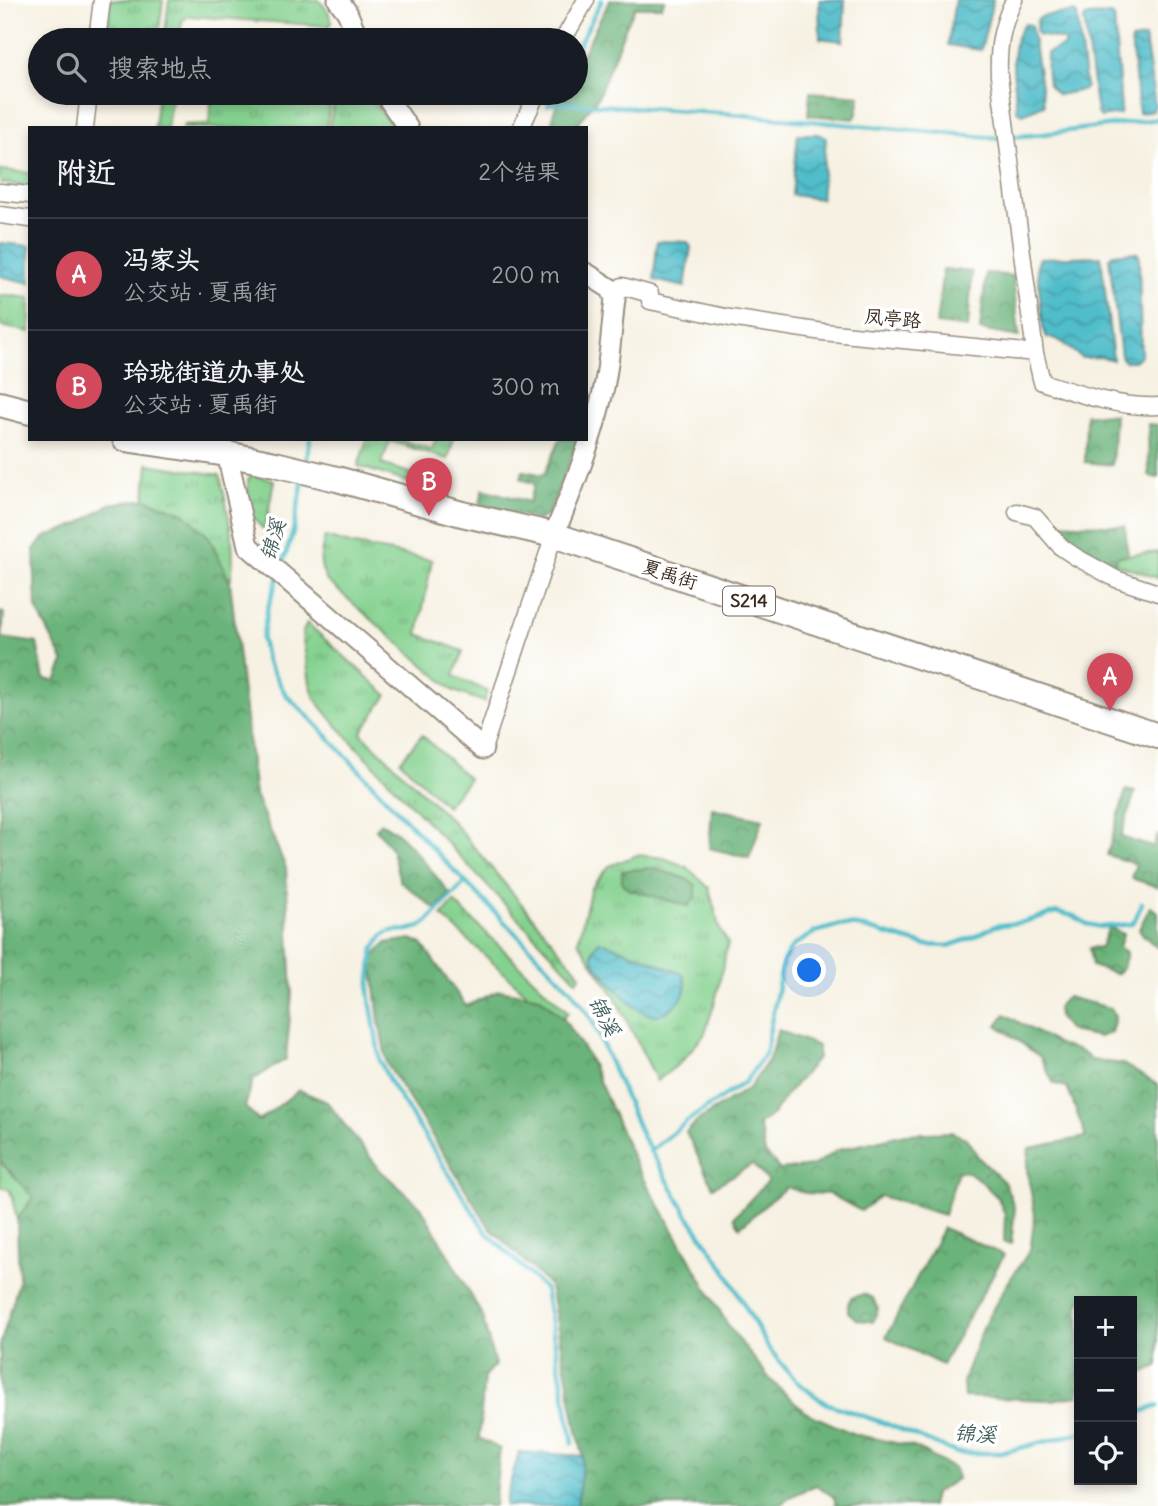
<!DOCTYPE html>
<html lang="zh">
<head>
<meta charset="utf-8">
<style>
	:root { --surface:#171b24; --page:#20242c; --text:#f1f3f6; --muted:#9ea1a6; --line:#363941; --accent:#d1495b }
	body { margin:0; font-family:Delius,"LXGW WenKai TC",sans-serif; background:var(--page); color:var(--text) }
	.controls { position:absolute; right:21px; bottom:21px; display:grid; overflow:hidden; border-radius:0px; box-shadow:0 4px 10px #0003 }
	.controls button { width:63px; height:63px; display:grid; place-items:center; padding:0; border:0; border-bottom:2px solid var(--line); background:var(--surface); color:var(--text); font:35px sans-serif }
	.you { position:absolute; left:810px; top:971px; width:24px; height:24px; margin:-18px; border:5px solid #fff; border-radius:50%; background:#1a73e8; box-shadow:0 0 0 10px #1a73e833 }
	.badge { display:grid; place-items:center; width:46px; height:46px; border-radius:50%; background:var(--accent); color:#fff; font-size:23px; font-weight:700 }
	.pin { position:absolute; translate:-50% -58px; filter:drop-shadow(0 2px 4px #0008) }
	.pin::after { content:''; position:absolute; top:37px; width:24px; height:21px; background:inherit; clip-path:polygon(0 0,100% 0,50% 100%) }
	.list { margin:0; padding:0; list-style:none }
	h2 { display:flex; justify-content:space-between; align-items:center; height:91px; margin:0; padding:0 28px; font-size:30px }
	h2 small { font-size:23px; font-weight:400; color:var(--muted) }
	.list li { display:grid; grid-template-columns:46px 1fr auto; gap:21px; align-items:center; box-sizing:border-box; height:112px; padding:0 28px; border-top:2px solid var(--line) }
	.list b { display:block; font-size:26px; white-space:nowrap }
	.list p { margin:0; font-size:23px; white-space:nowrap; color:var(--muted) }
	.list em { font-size:23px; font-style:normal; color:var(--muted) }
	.icon { flex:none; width:38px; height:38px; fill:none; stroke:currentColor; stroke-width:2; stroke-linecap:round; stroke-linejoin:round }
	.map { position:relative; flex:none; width:1158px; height:1506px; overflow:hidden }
	.search { position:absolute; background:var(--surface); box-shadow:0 4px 10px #0003; left:28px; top:28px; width:560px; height:77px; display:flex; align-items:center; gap:18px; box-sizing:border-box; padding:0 24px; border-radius:38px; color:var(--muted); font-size:26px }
	.panel { position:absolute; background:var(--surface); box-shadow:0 4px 10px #0003; left:28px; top:126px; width:560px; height:315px; border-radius:0px }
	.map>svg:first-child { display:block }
	.grass { fill:url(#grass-tufts); stroke:#607e56; stroke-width:2 }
	.forest { fill:url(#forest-crowns); stroke:#536e4c; stroke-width:2 }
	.pitch { fill:#84d18f; stroke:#607e56; stroke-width:2 }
	.water { fill:url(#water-waves); stroke:#467474; stroke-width:2 }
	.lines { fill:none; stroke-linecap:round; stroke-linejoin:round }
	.stream { stroke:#50bdca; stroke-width:4.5 }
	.minor-casing { stroke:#988e80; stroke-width:19 }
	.tertiary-casing { stroke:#988e80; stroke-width:23 }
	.primary-casing { stroke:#988e80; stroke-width:28 }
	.minor { stroke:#fff; stroke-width:16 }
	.tertiary { stroke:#fff; stroke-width:19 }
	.primary { stroke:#fff; stroke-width:24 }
	.labels { text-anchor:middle; stroke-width:7; stroke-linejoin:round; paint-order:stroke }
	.shield { fill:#fff; stroke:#766a62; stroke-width:2 }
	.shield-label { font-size:18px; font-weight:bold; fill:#3b2a1e }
	.street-label { font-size:19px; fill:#3b2a1e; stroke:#fff }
	.water-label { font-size:21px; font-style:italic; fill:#425d5a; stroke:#fff }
</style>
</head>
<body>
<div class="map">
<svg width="1158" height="1506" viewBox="0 0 1158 1506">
	<defs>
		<pattern id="grass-tufts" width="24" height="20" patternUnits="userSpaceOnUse" patternTransform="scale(1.75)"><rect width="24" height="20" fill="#84d18f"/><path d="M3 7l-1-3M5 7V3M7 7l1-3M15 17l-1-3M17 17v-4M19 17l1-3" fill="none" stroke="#6daa74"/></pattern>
		<pattern id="forest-crowns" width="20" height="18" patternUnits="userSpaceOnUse" patternTransform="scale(1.75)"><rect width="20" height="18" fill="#6bb37a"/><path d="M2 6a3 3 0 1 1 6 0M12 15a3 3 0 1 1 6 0" fill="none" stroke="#599263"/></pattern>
		<pattern id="water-waves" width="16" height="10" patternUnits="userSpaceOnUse" patternTransform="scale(1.75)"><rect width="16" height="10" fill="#50bdca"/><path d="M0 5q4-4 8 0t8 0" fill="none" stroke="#449aa3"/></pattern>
	</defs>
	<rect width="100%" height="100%" fill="#fff"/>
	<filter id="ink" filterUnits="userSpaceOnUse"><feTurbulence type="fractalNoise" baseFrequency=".0143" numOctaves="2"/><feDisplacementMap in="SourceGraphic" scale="14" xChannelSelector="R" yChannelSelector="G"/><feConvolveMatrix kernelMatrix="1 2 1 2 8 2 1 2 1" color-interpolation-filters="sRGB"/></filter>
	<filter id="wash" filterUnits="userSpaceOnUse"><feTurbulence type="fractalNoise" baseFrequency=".00686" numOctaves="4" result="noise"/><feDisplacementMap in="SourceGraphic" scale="28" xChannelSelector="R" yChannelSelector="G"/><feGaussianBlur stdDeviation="1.57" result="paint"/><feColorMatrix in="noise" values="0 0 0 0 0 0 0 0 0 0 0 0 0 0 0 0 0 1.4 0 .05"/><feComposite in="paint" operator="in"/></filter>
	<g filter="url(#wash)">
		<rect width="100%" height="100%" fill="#f6f1e2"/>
		<path class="grass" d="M 110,0 L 163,0 L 158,40 L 108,35 Z
			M 169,0 L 319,0 L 328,11 L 332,22 L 329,26 L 189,16 L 182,21 L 179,40 L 164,40 Z
			M 158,93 L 172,93 L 167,128 L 154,128 Z
			M 212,93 L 332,93 L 326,128 L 183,128 L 184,125 L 209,124 Z
			M 336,93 L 368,93 L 375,105 L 395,128 L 329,128 Z
			M 0,170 L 30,173 L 30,187 L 0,183 Z
			M 0,295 L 30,298 L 30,332 L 0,326 Z
			M 367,439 L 397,439 L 432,449 L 436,439 L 454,439 L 448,459 L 390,441 L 381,464 L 448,485 L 448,495 L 358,466 Z
			M 148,464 L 220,475 C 227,508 238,549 230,582 L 209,537 L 184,513 L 145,499 Z
			M 252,475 L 274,480 L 265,531 C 245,511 248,507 248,480 Z
			M 325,537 L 350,544 L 432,560 L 418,634 L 463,651 L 454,676 L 487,691 L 484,702 L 454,691 L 326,580 C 318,562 320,556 325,537 Z
			M 1158,552 L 1158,578 L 1113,563 L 1119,556 Z
			M 307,623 L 387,695 L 361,733 L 453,822 L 581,975 L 577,981 L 337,726 L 315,699 L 310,683 L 302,634 Z
			M 637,855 L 664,858 L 687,867 L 709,888 L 720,930 L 728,943 L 715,1002 L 704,1035 L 681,1062 L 657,1081 L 614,995 L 578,941 L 591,888 L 609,866 Z
			M 454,902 L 568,1012 L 563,1018 L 539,997 L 528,995 L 442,916 Z
			M 0,1161 L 34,1197 L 17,1220 L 10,1190 L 0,1187 Z"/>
		<path class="forest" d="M 610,0 L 665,0 L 661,7 L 635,7 L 626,26 L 598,97 L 574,128 L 552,128 L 553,114 L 561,93 L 576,93 L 576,66 Z
			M 810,92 L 860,96 L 857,114 L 854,119 L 808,115 Z
			M 943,269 L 972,272 L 968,328 L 936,324 Z
			M 986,273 L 1013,276 L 1019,337 L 980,330 Z
			M 1086,414 L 1115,415 L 1112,465 L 1085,462 Z
			M 1148,424 L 1158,425 L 1158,478 L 1149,476 Z
			M 560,439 L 579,439 L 548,515 L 538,520 L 480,504 L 483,489 L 529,502 L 535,484 L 521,479 L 523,471 L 544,475 Z
			M 145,499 L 184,513 L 209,537 L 230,582 L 255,795 L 286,868 L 292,994 L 286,1059 L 253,1080 L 245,1107 L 259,1121 L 299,1090 L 327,1102 L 381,1171 L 421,1207 L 482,1315 L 495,1365 L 484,1377 L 479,1438 L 500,1449 L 494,1506 L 0,1506 L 0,1346 L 19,1281 L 17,1220 L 33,1197 L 0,1161 L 0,612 L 4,613 L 2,638 L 37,643 L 44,679 L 56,681 L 64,662 L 36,608 L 34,549 L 45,537 L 79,524 L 110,504 Z
			M 1054,523 L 1125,526 L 1128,555 L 1119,556 L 1113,563 L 1062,533 Z
			M 1126,790 L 1135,792 L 1121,837 L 1153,847 L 1158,834 L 1158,887 L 1131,878 L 1136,864 L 1107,855 Z
			M 712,808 L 763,819 L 749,858 L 709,848 Z
			M 380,823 C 400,827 436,877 450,894 L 435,909 L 400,881 L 391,848 L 376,829 Z
			M 652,868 L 684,878 L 696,885 L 696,896 L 689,906 L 628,889 L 622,883 L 622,871 Z
			M 1150,907 L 1158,912 L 1158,948 L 1144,936 L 1139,929 Z
			M 1109,927 L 1123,934 L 1119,947 L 1127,953 L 1123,968 L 1116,974 L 1092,966 L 1089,948 L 1101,947 Z
			M 411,939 L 422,944 L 466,1006 L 500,990 L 539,997 L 563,1018 L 588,1056 L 636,1165 L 729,1327 L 771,1380 L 805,1412 L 854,1434 L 914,1447 L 955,1469 L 958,1478 L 934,1494 L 931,1506 L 836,1506 L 835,1498 L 816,1485 L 794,1495 L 778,1506 L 577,1506 L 583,1456 L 577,1431 L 550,1286 L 490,1228 L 387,1064 L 379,1021 L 372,958 L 386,943 Z
			M 1067,997 L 1111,1008 L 1115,1017 L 1111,1033 L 1099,1037 L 1070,1031 L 1058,1017 L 1057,1007 Z
			M 1005,1014 C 1022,1024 1039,1034 1056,1043 C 1070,1050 1080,1047 1091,1060 L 1123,1064 L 1158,1085 L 1158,1366 L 1132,1377 L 1132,1301 L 1079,1301 L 1079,1396 L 1051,1400 L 964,1397 L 963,1380 L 985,1323 L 1007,1284 L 1030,1250 L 1035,1215 L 1027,1169 L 1029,1148 L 1086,1137 L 1067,1087 L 1054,1084 L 1040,1057 L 997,1025 Z
			M 778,1030 L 818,1046 L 818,1058 L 786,1095 L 773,1114 L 759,1124 L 765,1153 L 780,1170 L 812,1166 L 838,1150 L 905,1134 L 951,1132 L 966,1138 L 979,1158 L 1005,1183 L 1015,1209 L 1011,1244 L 1004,1242 L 1005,1215 L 998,1198 L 983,1183 L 969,1172 L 958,1171 L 944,1215 L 880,1196 L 861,1211 L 830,1194 L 805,1193 L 786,1187 L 740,1227 L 734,1217 L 768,1181 L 753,1164 L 713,1187 L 686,1132 L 700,1119 L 750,1087 L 769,1059 Z
			M 943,1228 L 1004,1255 L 942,1365 L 886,1337 Z
			M 863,1294 L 873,1298 L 878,1309 L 873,1322 L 858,1320 L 848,1312 L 848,1304 L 851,1298 Z"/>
		<path class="pitch" d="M 422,735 L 469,779 L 446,806 L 400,761 Z"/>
		<path class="water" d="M 819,0 L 845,0 L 843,41 L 820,38 Z
			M 955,0 L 993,0 L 981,50 L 948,45 Z
			M 1074,12 L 1077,15 L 1086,87 L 1083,90 L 1058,95 C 1043,84 1047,70 1047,53 L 1064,46 L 1064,40 L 1038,35 L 1036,31 L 1037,20 L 1043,16 Z
			M 1111,15 L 1114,17 L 1121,109 L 1120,114 L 1101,117 L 1097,113 L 1084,19 L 1087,16 Z
			M 1024,24 L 1031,25 L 1044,105 L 1023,114 L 1017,111 C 1015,83 1006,47 1024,24 Z
			M 1145,38 L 1155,105 L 1153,111 L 1139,113 L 1131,40 Z
			M 798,134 L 819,134 L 826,138 L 821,199 L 792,195 Z
			M 657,241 L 687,242 L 691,247 L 685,287 L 654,280 Z
			M 0,243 L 30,246 L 30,283 L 0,276 Z
			M 1136,252 L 1139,255 L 1141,355 L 1134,361 L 1124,361 L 1121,356 L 1109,258 L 1113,254 Z
			M 1101,256 L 1113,360 L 1102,357 L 1082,358 L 1057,339 L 1046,337 L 1043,328 L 1037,265 L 1040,258 Z
			M 599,941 L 638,955 L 682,974 C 694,991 673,1015 654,1015 C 648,1015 639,1010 634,1006 C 628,1002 595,967 594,961 C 592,958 593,954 593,950 Z
			M 519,1452 L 583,1456 L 577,1506 L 505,1506 L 505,1501 Z"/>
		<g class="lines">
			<path class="stream" d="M 576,50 L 602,0
				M 548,104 L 567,103 L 732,114 L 997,138 L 1044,134 L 1158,119
				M 548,105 L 552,93
				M 306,464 L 310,439
				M 282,566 L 293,532 L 303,480
				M 278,578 L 268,607 L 262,639 L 266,660 L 286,695 L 312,720 L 439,855 L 571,990 L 592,1020 L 642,1136 L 687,1214 L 725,1270 L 769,1349 L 798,1383 L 825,1403 L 887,1424 L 957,1453 L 1000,1453 L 1079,1433
				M 465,882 L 427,922 L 420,927 L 408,930 L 391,931 L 383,935 L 373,950 L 369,992 L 380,1061 L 390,1082 L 486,1232 L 545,1289 L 573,1443
				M 650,1151 L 690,1119 L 745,1082 L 765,1054 L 783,961 L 793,946 L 815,932 L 840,925 L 858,926 L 924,945 L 948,946 L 974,937 L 995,926 L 1023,922 L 1057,912 L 1074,916 L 1087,924 L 1101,927 L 1131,924 L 1135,920 L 1142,903
				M 1132,1415 L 1158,1406"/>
		</g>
	</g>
	<g filter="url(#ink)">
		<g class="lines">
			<g class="minor-casing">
				<path id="minor" d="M 1014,0 C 1001,27 998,46 999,76 L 1035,353 L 1042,382 C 1079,394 1119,408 1158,406
					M 97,40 L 102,0
					M 563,40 L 586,0
					M 85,128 L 89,93
					M 521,128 L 537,93
					M 0,192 L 30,195
					M 0,215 L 30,219
					M 615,299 L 622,286 L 650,294 L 650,301 L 730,318 L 823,332 L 1035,353
					M 1017,512 L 1035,517 L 1061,547 L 1076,557 L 1116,579 L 1158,593
					M 483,749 L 554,535"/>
			</g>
			<g class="tertiary-casing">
				<path id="tertiary" d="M 338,0 L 347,12 L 359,40
					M 384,93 L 408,128
					M 227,454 L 248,546 L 483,749
					M 554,535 C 572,490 591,444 602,396 C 610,365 611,331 615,299 L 611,289 L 586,273"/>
			</g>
			<g class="primary-casing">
				<path id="primary" d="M 0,404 L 30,412
					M 125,439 L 227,454 L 275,464 L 337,479 L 462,514 L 554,535 L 1158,736"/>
			</g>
			<use href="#minor" class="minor"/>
			<use href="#tertiary" class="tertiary"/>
			<use href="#primary" class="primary"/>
		</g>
	</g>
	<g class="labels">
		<rect class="shield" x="723" y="586.5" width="52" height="29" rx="5"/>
		<g class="shield-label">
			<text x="749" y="607">S214</text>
		</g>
		<g class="street-label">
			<text transform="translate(893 318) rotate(5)" y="7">凤亭路</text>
			<text transform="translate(670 574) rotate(18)" y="7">夏禹街</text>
		</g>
		<g class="water-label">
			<text transform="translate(273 540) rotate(-74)" y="7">锦溪</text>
			<text transform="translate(604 1016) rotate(62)" y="7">锦溪</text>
			<text transform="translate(975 1434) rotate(3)" y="7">锦溪</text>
		</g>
	</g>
</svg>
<div class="controls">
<button>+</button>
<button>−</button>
<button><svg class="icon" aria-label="locate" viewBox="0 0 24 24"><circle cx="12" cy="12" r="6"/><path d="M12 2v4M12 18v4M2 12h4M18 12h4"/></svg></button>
</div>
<div class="you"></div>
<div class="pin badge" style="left:1110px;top:711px">A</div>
<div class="pin badge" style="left:429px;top:516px">B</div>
<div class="search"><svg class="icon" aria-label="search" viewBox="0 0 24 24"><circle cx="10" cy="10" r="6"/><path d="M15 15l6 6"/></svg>搜索地点</div>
<section class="panel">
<h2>附近<small>2个结果</small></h2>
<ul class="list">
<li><span class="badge">A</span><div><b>冯家头</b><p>公交站 · 夏禹街</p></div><em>200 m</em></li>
<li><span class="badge">B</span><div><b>玲珑街道办事处</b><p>公交站 · 夏禹街</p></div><em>300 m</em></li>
</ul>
</section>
</div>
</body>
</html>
